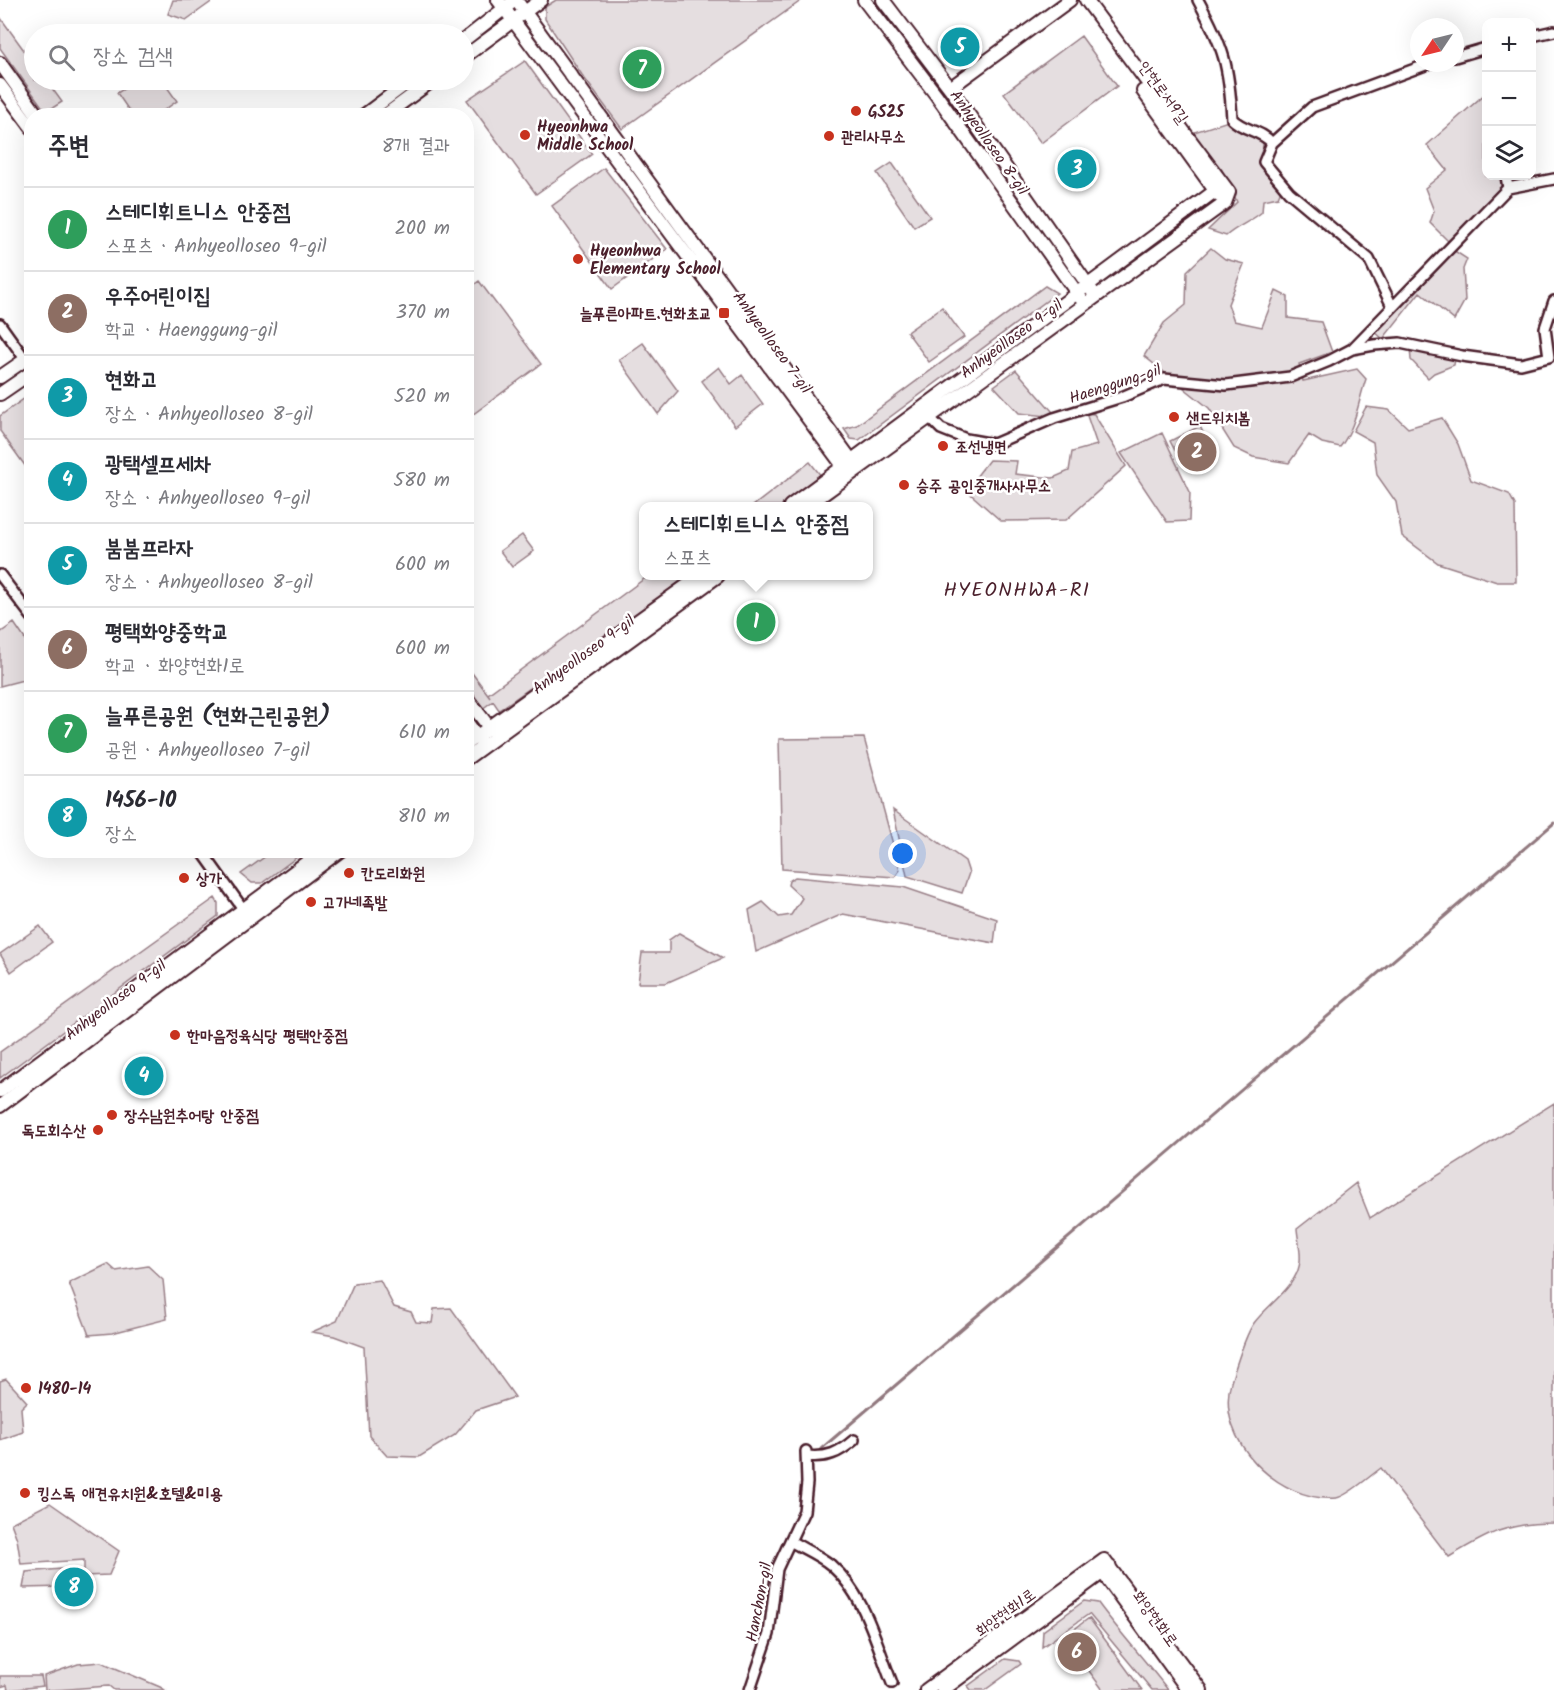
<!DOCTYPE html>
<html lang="ko">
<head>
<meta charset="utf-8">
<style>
	:root { --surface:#fff; --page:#f2f2f3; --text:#2b2b33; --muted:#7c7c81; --line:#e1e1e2; --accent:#d93025 }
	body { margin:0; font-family:Kalam,"Poor Story",sans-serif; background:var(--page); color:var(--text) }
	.controls { position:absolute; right:18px; top:18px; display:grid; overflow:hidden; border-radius:12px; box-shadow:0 6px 24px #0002 }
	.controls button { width:54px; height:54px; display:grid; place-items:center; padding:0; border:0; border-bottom:2px solid var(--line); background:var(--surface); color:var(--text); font:30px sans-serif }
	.compass { position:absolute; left:1410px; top:18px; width:54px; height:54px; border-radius:50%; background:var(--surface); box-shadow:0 6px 24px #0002; rotate:235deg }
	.you { position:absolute; left:903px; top:854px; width:21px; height:21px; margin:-15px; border:4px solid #fff; border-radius:50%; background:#1a73e8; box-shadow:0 0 0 9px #1a73e833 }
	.badge { display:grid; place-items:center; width:39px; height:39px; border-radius:50%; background:var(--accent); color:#fff; font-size:20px; font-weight:700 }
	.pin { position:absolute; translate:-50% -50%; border:3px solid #fff; box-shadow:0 2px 6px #0006 }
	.popup { position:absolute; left:639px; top:502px; width:234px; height:78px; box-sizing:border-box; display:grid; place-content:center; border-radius:12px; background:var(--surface); filter:drop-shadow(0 2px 4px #0005); font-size:20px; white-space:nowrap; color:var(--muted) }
	.popup b { font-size:22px; color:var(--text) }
	.popup::after { content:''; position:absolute; left:50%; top:100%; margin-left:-12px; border:12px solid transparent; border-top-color:var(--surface) }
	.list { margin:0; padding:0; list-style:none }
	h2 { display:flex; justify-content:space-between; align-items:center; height:78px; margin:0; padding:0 24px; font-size:26px }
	h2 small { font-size:20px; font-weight:400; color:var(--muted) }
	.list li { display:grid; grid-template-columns:39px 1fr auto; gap:18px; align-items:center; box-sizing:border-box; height:84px; padding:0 24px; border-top:2px solid var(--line) }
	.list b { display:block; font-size:22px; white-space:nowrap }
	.list p { margin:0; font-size:20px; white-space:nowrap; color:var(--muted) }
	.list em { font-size:20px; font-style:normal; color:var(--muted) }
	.icon { flex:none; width:33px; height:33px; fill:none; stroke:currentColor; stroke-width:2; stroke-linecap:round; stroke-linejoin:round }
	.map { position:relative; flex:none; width:1554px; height:1690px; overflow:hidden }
	.search { position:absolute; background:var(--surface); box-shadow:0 6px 24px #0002; left:24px; top:24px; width:450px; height:66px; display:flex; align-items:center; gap:15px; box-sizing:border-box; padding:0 21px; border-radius:33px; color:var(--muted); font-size:22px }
	.panel { position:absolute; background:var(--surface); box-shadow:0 6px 24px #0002; left:24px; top:108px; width:450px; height:750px; border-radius:24px }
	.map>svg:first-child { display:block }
	.green { fill:#e5dee0; stroke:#987e86; stroke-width:1.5 }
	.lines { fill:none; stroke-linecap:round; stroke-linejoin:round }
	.stream { stroke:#91787e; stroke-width:3 }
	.minor-casing { stroke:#4a1f2b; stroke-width:14 }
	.tertiary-casing { stroke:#4a1f2b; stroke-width:16 }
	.minor { stroke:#fff; stroke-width:9 }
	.tertiary { stroke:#fff; stroke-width:12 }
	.poi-dot { fill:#c8321e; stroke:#fff; stroke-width:2 }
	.labels { text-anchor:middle; stroke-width:5; stroke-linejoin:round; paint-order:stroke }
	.street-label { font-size:16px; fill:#4a1f2b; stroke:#fff }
	.poi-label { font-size:16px; font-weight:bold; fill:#4a1f2b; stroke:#fff; text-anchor:start }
	.quarter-label { font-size:20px; letter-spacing:1.5px; fill:#4a1f2b; stroke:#fff }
</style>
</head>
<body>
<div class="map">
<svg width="1554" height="1690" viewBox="0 0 1554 1690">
	<rect width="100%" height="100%" fill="#fff"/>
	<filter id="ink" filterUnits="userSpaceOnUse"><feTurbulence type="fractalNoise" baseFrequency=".0167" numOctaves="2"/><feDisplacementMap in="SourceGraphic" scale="12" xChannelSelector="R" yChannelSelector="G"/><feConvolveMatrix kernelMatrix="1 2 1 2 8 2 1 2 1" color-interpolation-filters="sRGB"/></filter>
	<g filter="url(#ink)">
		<path class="green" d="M 173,0 L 214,0 L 186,20 L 168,14 Z
			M 556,0 L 802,0 L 622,129 L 582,75 L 545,19 L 545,7 Z
			M 0,17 L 34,64 L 34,80 L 46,80 L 62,102 L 46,112 L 0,48 Z
			M 1081,36 L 1117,86 L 1041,143 L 1004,93 Z
			M 525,61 L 592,154 L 536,194 L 467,100 Z
			M 138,80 L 162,80 L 177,101 L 157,115 L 132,115 L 117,93 Z
			M 1486,93 L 1486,176 L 1501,176 L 1501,187 L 1449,242 L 1430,223 L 1434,211 L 1425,188 L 1447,170 L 1427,145 Z
			M 1228,121 L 1245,134 L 1264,140 C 1258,168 1261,169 1281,190 L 1278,197 L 1263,200 L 1262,212 C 1250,222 1237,226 1226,236 L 1208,230 L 1237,202 L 1222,170 L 1191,133 Z
			M 892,163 L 930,217 L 914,227 L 877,173 Z
			M 604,168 L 667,249 L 612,289 L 552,206 Z
			M 1211,248 L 1225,259 L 1244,264 L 1228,304 L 1234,321 L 1262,327 L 1276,291 L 1288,297 L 1288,318 L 1321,322 L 1332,352 L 1299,364 L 1303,381 L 1357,369 L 1366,379 C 1358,402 1356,427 1340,447 L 1322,443 L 1309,435 L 1289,463 L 1253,457 L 1234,448 L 1209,408 L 1144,356 L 1164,323 L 1186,305 L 1187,271 Z
			M 1453,250 L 1467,259 L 1463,269 L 1465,300 L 1454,320 L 1420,292 L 1383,339 L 1375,332 Z
			M 479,281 L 541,364 L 472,415 L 466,407 L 467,290 Z
			M 1045,286 L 1057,293 L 859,440 L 851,439 L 844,429 L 857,425 Z
			M 942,307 L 964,337 L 929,362 L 907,332 Z
			M 643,343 L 678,391 L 658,414 L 619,360 Z
			M 1410,348 L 1455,359 L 1454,365 L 1434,373 L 1428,378 L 1411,360 Z
			M 719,367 L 731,384 L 742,375 L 763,404 L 735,426 L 702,381 Z
			M 1016,370 L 1053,412 L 1047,416 L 1019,413 L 994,386 Z
			M 28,396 L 32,400 L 31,474 L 0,431 L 0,416 Z
			M 1366,407 L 1389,410 L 1408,428 L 1442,418 L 1458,444 L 1471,480 L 1509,494 L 1515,505 L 1516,582 L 1497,582 L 1438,563 L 1402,536 L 1396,502 L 1377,475 L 1373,442 L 1353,431 Z
			M 1086,413 L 1094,414 L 1126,466 L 1066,520 L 1001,521 L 966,490 L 989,460 L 1017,461 L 1015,474 L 1053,478 L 1069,471 L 1072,452 L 1097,445 Z
			M 1200,426 L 1208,444 L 1179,458 L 1170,441 Z
			M 1162,433 L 1190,492 L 1189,521 L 1167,522 L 1121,453 Z
			M 810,462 L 822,477 L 782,506 L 753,506 Z
			M 522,535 L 534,551 L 512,567 L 500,551 Z
			M 648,576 L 689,576 L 499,710 L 493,701 L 482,709 L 467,688 L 466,665 L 490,697 L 488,694 Z
			M 14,623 L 31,648 L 31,678 L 0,686 L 0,633 Z
			M 864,738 L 900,870 L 895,877 L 782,869 L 779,739 Z
			M 893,810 L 965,861 L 969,873 L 962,893 L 907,876 Z
			M 273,851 L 305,851 L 262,883 L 252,883 L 241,874 Z
			M 795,877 L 903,887 L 997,919 L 994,943 L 843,914 L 756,952 L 749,910 L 763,902 L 779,917 L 791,915 L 802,898 L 788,885 L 789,881 Z
			M 215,898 L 218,903 L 218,916 L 0,1078 L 0,1052 Z
			M 40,926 L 52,942 L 11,972 L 0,954 Z
			M 679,933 L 723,958 L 666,983 L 638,983 L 642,953 L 669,953 L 669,940 Z
			M 1554,1103 L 1554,1523 C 1506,1523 1489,1533 1449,1557 L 1381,1468 C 1371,1475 1347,1497 1336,1498 C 1280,1503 1214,1440 1231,1382 C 1236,1366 1245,1335 1254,1323 C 1268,1304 1298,1286 1300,1261 C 1301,1251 1298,1239 1297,1229 L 1356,1183 L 1370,1218 Z
			M 108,1264 L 116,1271 L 148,1266 L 163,1280 L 167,1319 L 112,1333 L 89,1335 L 69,1283 Z
			M 380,1280 L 394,1307 L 411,1312 L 416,1322 L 432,1323 L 434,1309 L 451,1308 L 515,1397 L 476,1410 L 455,1435 L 419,1457 L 387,1456 L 369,1436 L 364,1347 L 334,1336 L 312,1332 L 337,1321 L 354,1283 Z
			M 6,1379 L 27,1402 L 21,1408 L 23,1432 L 0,1440 L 0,1381 Z
			M 50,1503 L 119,1551 L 109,1575 L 84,1576 L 84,1560 L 21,1564 L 17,1539 L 11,1523 Z
			M 61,1569 L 65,1575 L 64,1587 L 23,1588 L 26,1572 Z
			M 1084,1601 L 1098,1603 C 1120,1633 1145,1660 1168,1690 L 1152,1690 L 1089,1614 L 1042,1647 L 1043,1631 Z
			M 1089,1618 L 1142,1690 L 1103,1690 L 1064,1637 Z
			M 1005,1659 L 1019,1661 L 1021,1664 L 985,1690 L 971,1690 L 968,1686 Z
			M 101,1662 L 160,1687 L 165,1690 L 114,1690 L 109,1686 C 88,1687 68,1690 45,1690 L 44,1676 L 78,1664 Z
			M 0,1676 L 41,1676 L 43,1686 L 8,1690 L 7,1685 L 0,1687 Z"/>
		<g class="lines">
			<path class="stream" d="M 821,1449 L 1554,823"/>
			<g class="minor-casing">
				<path id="minor" d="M 1198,0 C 1224,48 1229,65 1232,119 C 1244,131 1261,130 1272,143
					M 1532,36 L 1554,31
					M 1455,57 L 1486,48
					M 1508,188 L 1554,179
					M 1392,306 L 1369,259 L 1289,192 L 1264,162 L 1272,143 L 1312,107 L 1431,63
					M 0,324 L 25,359
					M 1352,349 L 1508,188 L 1506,176
					M 927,415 L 941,429 L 966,439 L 994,444 L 1054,418 L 1122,397 L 1164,379 L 1226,385 L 1290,377 L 1329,361 L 1352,349 L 1374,345 L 1400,343 L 1462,356 L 1521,364 L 1549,357 L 1545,328 L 1554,301
					M 0,575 L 32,617
					M 201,850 L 246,913
					M 807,1456 C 827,1458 839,1453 854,1440
					M 792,1542 C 804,1549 820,1556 831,1565 C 865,1595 876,1643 892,1683
					M 750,1690 L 769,1634 L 777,1569 L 804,1511 L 807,1483 L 806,1451"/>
			</g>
			<g class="tertiary-casing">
				<path id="tertiary" d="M 498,0 L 849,474
					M 516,0 L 857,468
					M 864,0 L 937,96 L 1082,300
					M 883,0 L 950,88 L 1092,291
					M 464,40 L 510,4
					M 464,57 L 541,0
					M 0,63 L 38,116
					M 0,85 L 32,128
					M 950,88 L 1070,0
					M 1143,91 L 1219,196
					M 363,116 L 411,80
					M 384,116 L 433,80
					M 0,377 L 32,355
					M 0,394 L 32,372
					M 790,506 L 1223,185
					M 807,506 L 1225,203 L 1229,192 L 1086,0
					M 466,697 L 492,731
					M 466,721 L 481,742
					M 466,744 L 700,576
					M 466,759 L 718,576
					M 0,1091 L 323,850
					M 0,1106 L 341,850
					M 1098,1566 L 1188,1690
					M 926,1690 L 1104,1560 L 1201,1690
					M 943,1690 L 1110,1567"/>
			</g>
			<use href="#minor" class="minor"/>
			<use href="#tertiary" class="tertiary"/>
		</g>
	</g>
	<g class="poi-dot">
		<circle cx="856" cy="111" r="6"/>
		<circle cx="525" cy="135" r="6"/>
		<circle cx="829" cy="136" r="6"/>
		<circle cx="578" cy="259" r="6"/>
		<rect x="718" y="307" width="12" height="12" rx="3"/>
		<circle cx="1174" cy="417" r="6"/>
		<circle cx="943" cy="446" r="6"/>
		<circle cx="904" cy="485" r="6"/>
		<circle cx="349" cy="873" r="6"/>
		<circle cx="184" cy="878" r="6"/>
		<circle cx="311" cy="902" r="6"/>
		<circle cx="175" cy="1035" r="6"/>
		<circle cx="112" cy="1115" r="6"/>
		<circle cx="98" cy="1130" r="6"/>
		<circle cx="26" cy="1388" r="6"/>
		<circle cx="25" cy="1493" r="6"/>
	</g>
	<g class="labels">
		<g class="street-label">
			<text transform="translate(1164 92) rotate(54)" y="6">안현로서9길</text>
			<text transform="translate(990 142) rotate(55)" y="6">Anhyeolloseo 8-gil</text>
			<text transform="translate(1011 338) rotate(-36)" y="6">Anhyeolloseo 9-gil</text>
			<text transform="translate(773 342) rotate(54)" y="6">Anhyeolloseo 7-gil</text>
			<text transform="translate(1115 383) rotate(-18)" y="6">Haenggung-gil</text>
			<text transform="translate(583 654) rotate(-36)" y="6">Anhyeolloseo 9-gil</text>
			<text transform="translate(115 999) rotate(-37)" y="6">Anhyeolloseo 9-gil</text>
			<text transform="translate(758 1602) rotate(-79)" y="6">Hanchon-gil</text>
			<text transform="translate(1005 1612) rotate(-36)" y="6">화양현화1로</text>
			<text transform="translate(1156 1618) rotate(54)" y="6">화양현화로</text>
		</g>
		<g class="poi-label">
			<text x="868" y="117">GS25</text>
			<text x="537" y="132">Hyeonhwa<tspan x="537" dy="18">Middle School</tspan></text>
			<text x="841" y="142">관리사무소</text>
			<text x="590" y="256">Hyeonhwa<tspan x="590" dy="18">Elementary School</tspan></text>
			<text x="712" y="319" text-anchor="end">늘푸른아파트.현화초교</text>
			<text x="1186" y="423">샌드위치봄</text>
			<text x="955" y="452">조선냉면</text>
			<text x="916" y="491">승주 공인중개사사무소</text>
			<text x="361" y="879">칸도리화원</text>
			<text x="196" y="884">상가</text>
			<text x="323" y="908">고가네족발</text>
			<text x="187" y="1041">한마음정육식당 평택안중점</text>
			<text x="124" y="1121">장수남원추어탕 안중점</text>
			<text x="86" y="1136" text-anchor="end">독도회수산</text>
			<text x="38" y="1394">1480-14</text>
			<text x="37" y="1499">킹스독 애견유치원&amp;호텔&amp;미용</text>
		</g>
		<g class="quarter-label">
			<text x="1017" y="596">HYEONHWA-RI</text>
		</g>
	</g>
</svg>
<div class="controls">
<button>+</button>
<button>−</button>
<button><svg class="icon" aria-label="layers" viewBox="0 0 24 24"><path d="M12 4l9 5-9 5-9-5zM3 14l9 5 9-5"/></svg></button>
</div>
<svg class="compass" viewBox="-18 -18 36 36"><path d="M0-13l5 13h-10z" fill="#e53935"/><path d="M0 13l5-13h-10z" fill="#7c7c81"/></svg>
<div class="you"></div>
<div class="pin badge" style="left:756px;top:622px;background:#2e9e5b">1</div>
<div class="popup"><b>스테디휘트니스 안중점</b>스포츠</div>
<div class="pin badge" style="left:1197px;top:452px;background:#8d6e63">2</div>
<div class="pin badge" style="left:1077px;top:169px;background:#0f9aa8">3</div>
<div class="pin badge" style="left:144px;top:1076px;background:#0f9aa8">4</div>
<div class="pin badge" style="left:960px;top:47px;background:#0f9aa8">5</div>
<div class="pin badge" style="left:1077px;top:1652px;background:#8d6e63">6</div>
<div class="pin badge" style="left:642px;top:69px;background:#2e9e5b">7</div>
<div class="pin badge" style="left:74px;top:1587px;background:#0f9aa8">8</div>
<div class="search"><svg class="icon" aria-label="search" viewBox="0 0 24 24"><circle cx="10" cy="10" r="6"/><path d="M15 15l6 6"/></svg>장소 검색</div>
<section class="panel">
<h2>주변<small>8개 결과</small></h2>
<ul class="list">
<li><span class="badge" style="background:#2e9e5b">1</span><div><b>스테디휘트니스 안중점</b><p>스포츠 · Anhyeolloseo 9-gil</p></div><em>200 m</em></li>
<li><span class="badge" style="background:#8d6e63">2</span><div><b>우주어린이집</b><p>학교 · Haenggung-gil</p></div><em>370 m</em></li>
<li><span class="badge" style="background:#0f9aa8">3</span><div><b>현화고</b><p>장소 · Anhyeolloseo 8-gil</p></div><em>520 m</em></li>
<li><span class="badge" style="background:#0f9aa8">4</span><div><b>광택셀프세차</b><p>장소 · Anhyeolloseo 9-gil</p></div><em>580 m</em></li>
<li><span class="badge" style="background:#0f9aa8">5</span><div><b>붐붐프라자</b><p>장소 · Anhyeolloseo 8-gil</p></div><em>600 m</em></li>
<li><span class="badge" style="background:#8d6e63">6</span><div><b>평택화양중학교</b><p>학교 · 화양현화1로</p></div><em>600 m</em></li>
<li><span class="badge" style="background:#2e9e5b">7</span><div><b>늘푸른공원 (현화근린공원)</b><p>공원 · Anhyeolloseo 7-gil</p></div><em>610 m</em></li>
<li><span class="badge" style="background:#0f9aa8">8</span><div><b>1456-10</b><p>장소</p></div><em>810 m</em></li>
</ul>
</section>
</div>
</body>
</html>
